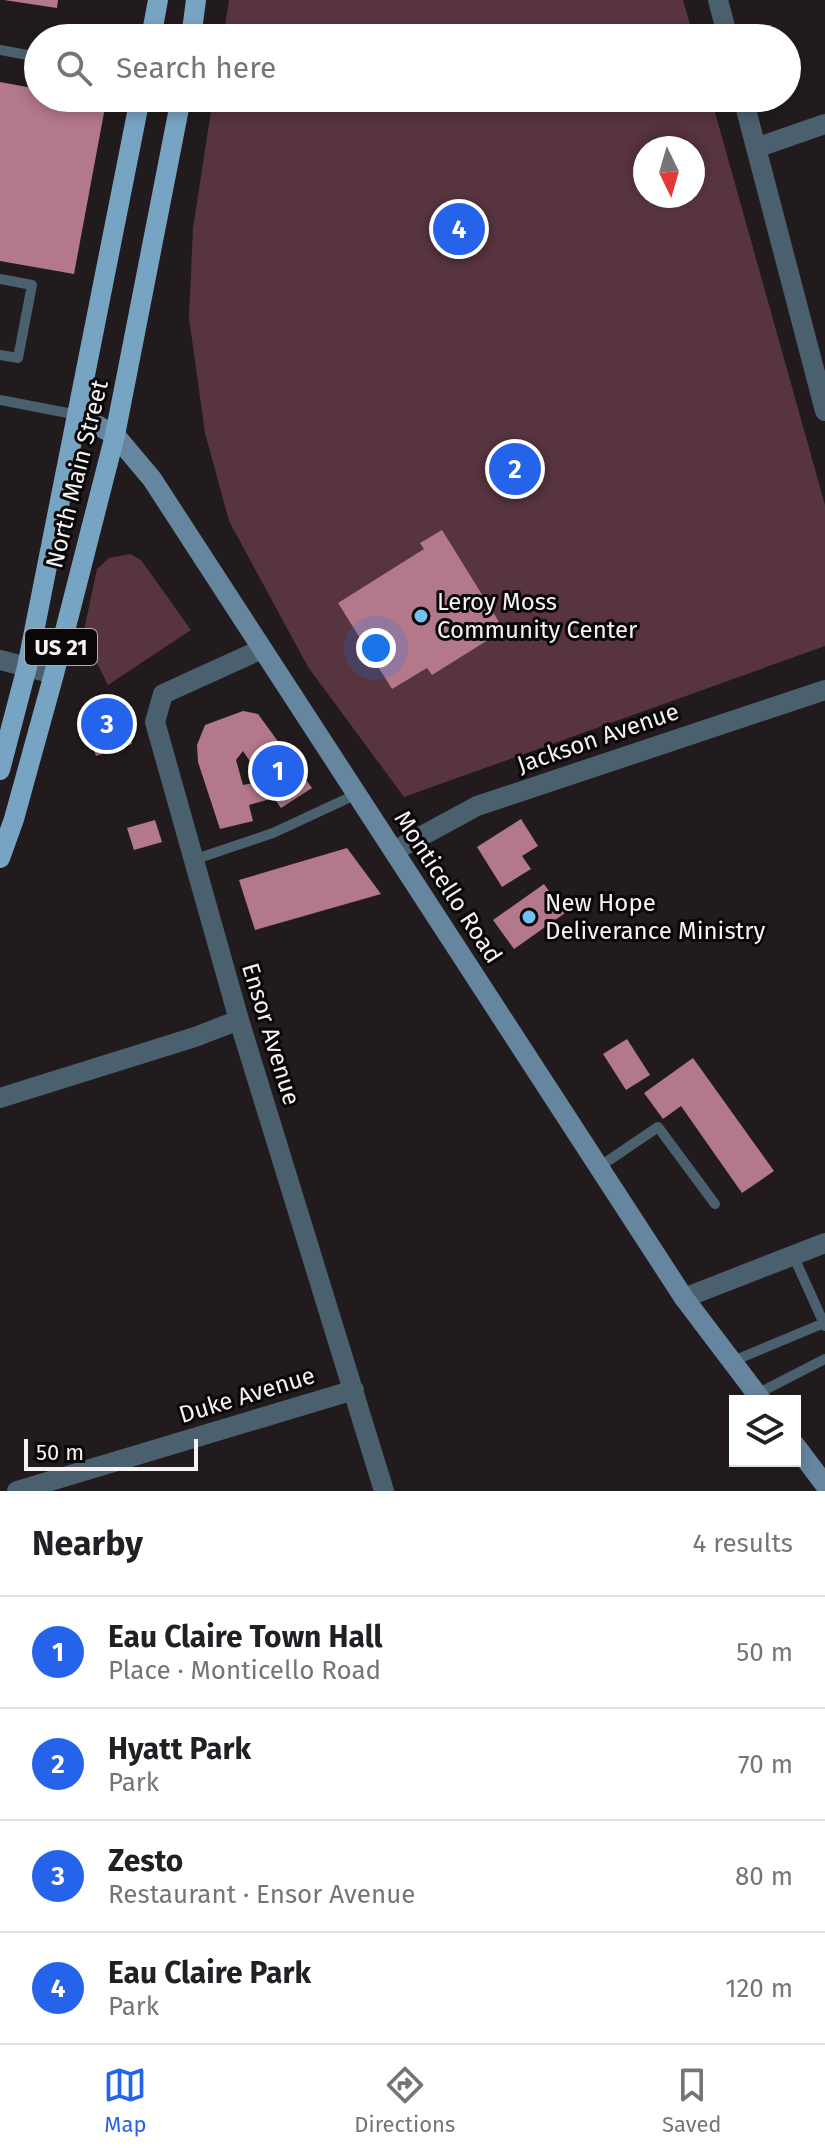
<!DOCTYPE html>
<html lang="en">
<head>
<meta charset="utf-8">
<style>
	:root { --surface:#fff; --page:#f6f6f6; --text:#202124; --muted:#757577; --line:#e0e0e0; --accent:#2563eb }
	body { margin:0; font-family:"Fira Sans",sans-serif; background:var(--page); color:var(--text) }
	.controls { position:absolute; right:24px; bottom:24px; display:grid; overflow:hidden; border-radius:0px; box-shadow:0 4px 12px #0003 }
	.controls button { width:72px; height:72px; display:grid; place-items:center; padding:0; border:0; border-bottom:2px solid var(--line); background:var(--surface); color:var(--text); font:40px sans-serif }
	.compass { position:absolute; left:633px; top:136px; width:72px; height:72px; border-radius:50%; background:var(--surface); box-shadow:0 4px 12px #0003; rotate:175deg }
	.scale { position:absolute; left:24px; bottom:20px; width:174px; box-sizing:border-box; padding-left:8px; border:4px solid #f6f2f3; border-top:0; font-size:22px; line-height:28px; white-space:nowrap; color:#f6f2f3; -webkit-text-stroke:6px #090707; paint-order:stroke }
	.you { position:absolute; left:376px; top:648px; width:28px; height:28px; margin:-20px; border:6px solid #fff; border-radius:50%; background:#1a73e8; box-shadow:0 0 0 12px #1a73e833 }
	.badge { display:grid; place-items:center; width:52px; height:52px; border-radius:50%; background:var(--accent); color:#fff; font-size:26px; font-weight:700 }
	.pin { position:absolute; translate:-50% -50%; border:4px solid #fff; box-shadow:0 2px 8px #0006 }
	.list { margin:0; padding:0; list-style:none }
	h2 { display:flex; justify-content:space-between; align-items:center; height:104px; margin:0; padding:0 32px; font-size:34px }
	h2 small { font-size:26px; font-weight:400; color:var(--muted) }
	.list li { display:grid; grid-template-columns:52px 1fr auto; gap:24px; align-items:center; box-sizing:border-box; height:112px; padding:0 32px; border-top:2px solid var(--line) }
	.list b { display:block; font-size:30px; white-space:nowrap }
	.list p { margin:0; font-size:26px; white-space:nowrap; color:var(--muted) }
	.list em { font-size:26px; font-style:normal; color:var(--muted) }
	.icon { flex:none; width:44px; height:44px; fill:none; stroke:currentColor; stroke-width:2; stroke-linecap:round; stroke-linejoin:round }
	.map { position:relative; flex:none; width:825px; height:1491px; overflow:hidden }
	.search { position:absolute; background:var(--surface); box-shadow:0 4px 12px #0003; left:24px; right:24px; top:24px; height:88px; display:flex; align-items:center; gap:20px; box-sizing:border-box; padding:0 28px; border-radius:44px; color:var(--muted); font-size:30px }
	.sheet { height:552px; background:var(--surface) }
	nav { display:flex; justify-content:space-around; align-items:center; box-sizing:border-box; height:112px; border-top:2px solid var(--line); background:var(--surface); font-size:22px; color:var(--muted) }
	nav a { display:grid; justify-items:center; gap:4px }
	nav .on { color:var(--accent) }
	.map>svg:first-child { display:block }
	.green { fill:#57343f; fill-rule:evenodd }
	.building { fill:#b3788a; fill-rule:evenodd }
	.lines { fill:none; stroke-linecap:round; stroke-linejoin:round }
	.service { stroke:#4b606f; stroke-width:10 }
	.minor { stroke:#4b606f; stroke-width:20 }
	.tertiary { stroke:#4b606f; stroke-width:20 }
	.secondary { stroke:#65869e; stroke-width:20 }
	.primary { stroke:#78a4c3; stroke-width:20 }
	.poi-dot { fill:#72c1f5; stroke:#090707; stroke-width:3 }
	.labels { text-anchor:middle; stroke-width:6; stroke-linejoin:round; paint-order:stroke }
	.shield { fill:#090707; stroke:#afacac; stroke-width:2 }
	.shield-label { font-size:22px; font-weight:bold; fill:#f6f2f3 }
	.street-label { font-size:24px; fill:#f6f2f3; stroke:#090707 }
	.poi-label { font-size:24px; fill:#f6f2f3; stroke:#090707; text-anchor:start }
</style>
</head>
<body>
<div class="map">
<svg width="825" height="1491" viewBox="0 0 825 1491">
	<rect width="100%" height="100%" fill="#211b1d"/>
	<path class="green" d="M 229,0 L 683,0 L 694,38 L 223,38 Z
		M 213,98 L 711,98 L 825,505 L 825,646 L 404,797 L 308,667 L 229,521 L 205,433 L 189,318 L 193,228 ZM 645,148 L 693,148 L 693,196 L 645,196 Z
		M 130,554 L 141,560 L 191,630 L 108,685 L 83,635 L 97,569 L 109,558 Z"/>
	<path class="building" d="M 4,0 L 58,0 L 57,8 Z
		M 0,82 L 38,89 L 38,98 L 86,98 L 106,102 L 74,274 L 0,261 Z
		M 442,530 L 504,630 L 432,675 L 427,668 L 392,689 L 338,603 L 424,549 L 420,543 Z
		M 117,697 L 132,744 L 96,756 L 81,709 Z
		M 243,711 L 258,714 L 312,788 L 281,808 L 274,798 L 249,805 L 253,821 L 220,829 L 198,762 L 197,745 L 205,725 ZM 243,751 L 263,781 L 243,785 L 236,760 Z
		M 521,819 L 538,846 L 522,856 L 531,869 L 502,887 L 477,847 Z
		M 155,820 L 162,842 L 134,850 L 127,828 Z
		M 347,848 L 381,894 L 255,930 L 239,880 Z
		M 544,884 L 565,913 L 514,949 L 493,920 Z
		M 627,1039 L 650,1075 L 626,1090 L 603,1054 Z
		M 693,1058 L 774,1171 L 742,1193 L 681,1106 L 663,1119 L 644,1093 Z"/>
	<g class="lines">
		<path class="service" d="M 0,50 L 38,57
			M 0,279 L 32,285 L 18,358 L 0,355
			M 0,400 L 78,415
			M 193,860 L 273,833 L 357,794
			M 599,1167 L 658,1127 L 715,1204
			M 793,1255 L 825,1326
			M 733,1361 L 824,1323
			M 757,1394 L 825,1359"/>
		<path class="minor" d="M 718,0 L 728,38
			M 743,98 L 825,411
			M 756,148 L 825,124
			M 262,649 L 163,694 L 155,722 L 239,1020 L 384,1491
			M 0,660 L 54,674
			M 394,851 L 477,806 L 825,690
			M 0,1098 L 195,1037 L 239,1020
			M 17,1491 L 354,1390"/>
		<path class="tertiary" d="M 684,1298 L 825,1243"/>
		<path class="secondary" d="M 78,415 L 115,435 L 152,479 L 684,1298 L 762,1401
			M 795,1445 L 825,1485"/>
		<path class="primary" d="M 151,38 L 158,0
			M 191,38 L 196,0
			M 0,770 L 27,667 L 140,98
			M 0,858 L 14,819 L 54,674 L 115,435 L 181,98"/>
	</g>
	<g class="poi-dot">
		<circle cx="421" cy="616" r="8"/>
		<circle cx="529" cy="917" r="8"/>
	</g>
	<g class="labels">
		<rect class="shield" x="25" y="629" width="72" height="36" rx="6"/>
		<g class="shield-label">
			<text x="61" y="655">US 21</text>
		</g>
		<g class="street-label">
			<text transform="translate(77 474) rotate(-76)" y="8">North Main Street</text>
			<text transform="translate(598 738) rotate(-19)" y="8">Jackson Avenue</text>
			<text transform="translate(448 887) rotate(57)" y="8">Monticello Road</text>
			<text transform="translate(271 1034) rotate(73)" y="8">Ensor Avenue</text>
			<text transform="translate(247 1395) rotate(-17)" y="8">Duke Avenue</text>
		</g>
		<g class="poi-label">
			<text x="437" y="610">Leroy Moss<tspan x="437" dy="28">Community Center</tspan></text>
			<text x="545" y="911">New Hope<tspan x="545" dy="28">Deliverance Ministry</tspan></text>
		</g>
	</g>
</svg>
<div class="controls">
<button><svg class="icon" aria-label="layers" viewBox="0 0 24 24"><path d="M12 4l9 5-9 5-9-5zM3 14l9 5 9-5"/></svg></button>
</div>
<svg class="compass" viewBox="-18 -18 36 36"><path d="M0-13l5 13h-10z" fill="#e53935"/><path d="M0 13l5-13h-10z" fill="#757577"/></svg>
<div class="scale">50 m</div>
<div class="you"></div>
<div class="pin badge" style="left:278px;top:771px">1</div>
<div class="pin badge" style="left:515px;top:469px">2</div>
<div class="pin badge" style="left:107px;top:724px">3</div>
<div class="pin badge" style="left:459px;top:229px">4</div>
<div class="search"><svg class="icon" aria-label="search" viewBox="0 0 24 24"><circle cx="10" cy="10" r="6"/><path d="M15 15l6 6"/></svg>Search here</div>
</div>
<section class="sheet">
<h2>Nearby<small>4 results</small></h2>
<ul class="list">
<li><span class="badge">1</span><div><b>Eau Claire Town Hall</b><p>Place · Monticello Road</p></div><em>50 m</em></li>
<li><span class="badge">2</span><div><b>Hyatt Park</b><p>Park</p></div><em>70 m</em></li>
<li><span class="badge">3</span><div><b>Zesto</b><p>Restaurant · Ensor Avenue</p></div><em>80 m</em></li>
<li><span class="badge">4</span><div><b>Eau Claire Park</b><p>Park</p></div><em>120 m</em></li>
</ul>
</section>
<nav>
<a class="on"><svg class="icon" aria-label="map" viewBox="0 0 24 24"><path d="M3 6l6-2 6 2 6-2v14l-6 2-6-2-6 2zM9 4v14M15 6v14"/></svg>Map</a>
<a><svg class="icon" aria-label="directions" viewBox="0 0 24 24"><path d="M12 3l9 9-9 9-9-9zM9 14v-3h6M13 9l2 2-2 2"/></svg>Directions</a>
<a><svg class="icon" aria-label="saved" viewBox="0 0 24 24"><path d="M7 4h10v16l-5-4-5 4z"/></svg>Saved</a>
</nav>
</body>
</html>
